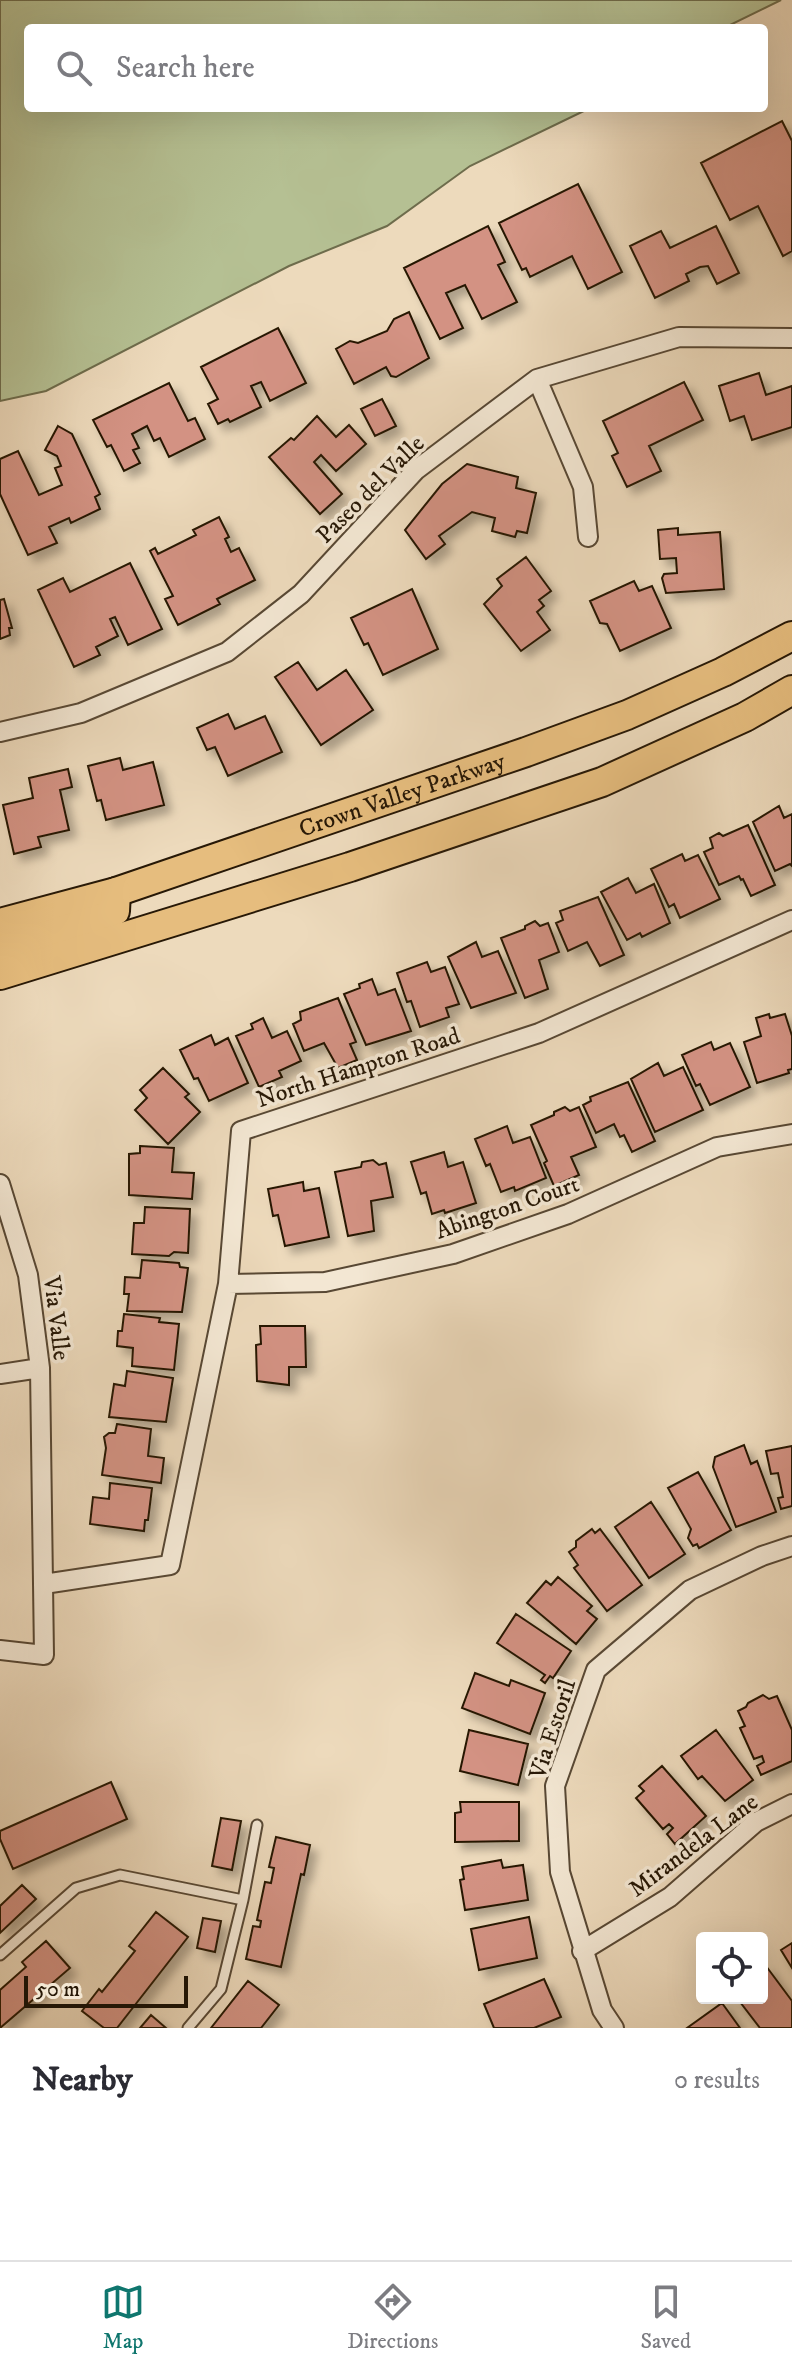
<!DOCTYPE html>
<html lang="en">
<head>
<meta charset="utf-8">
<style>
	:root { --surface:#fff; --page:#f2f2f3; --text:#2b2b33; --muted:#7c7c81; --line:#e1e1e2; --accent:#0f766e }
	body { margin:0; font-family:"IM FELL DW Pica",serif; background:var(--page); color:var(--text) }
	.controls { position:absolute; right:24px; bottom:24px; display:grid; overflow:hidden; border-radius:8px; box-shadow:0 8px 32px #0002 }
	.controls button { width:72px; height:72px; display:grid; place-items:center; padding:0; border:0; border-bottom:2px solid var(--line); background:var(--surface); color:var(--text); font:40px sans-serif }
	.scale { position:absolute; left:24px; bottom:20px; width:164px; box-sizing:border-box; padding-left:8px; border:4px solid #271806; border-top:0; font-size:22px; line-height:28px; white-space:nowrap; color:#271806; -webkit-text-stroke:6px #f3e7d3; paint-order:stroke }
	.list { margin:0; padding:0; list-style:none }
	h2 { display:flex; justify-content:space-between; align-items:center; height:104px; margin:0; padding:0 32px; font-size:34px }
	h2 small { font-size:26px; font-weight:400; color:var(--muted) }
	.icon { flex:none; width:44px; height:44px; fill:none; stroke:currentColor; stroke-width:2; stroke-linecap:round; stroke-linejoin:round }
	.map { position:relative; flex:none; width:792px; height:2028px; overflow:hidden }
	.search { position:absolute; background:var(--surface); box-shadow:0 8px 32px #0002; left:24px; right:24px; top:24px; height:88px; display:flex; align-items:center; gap:20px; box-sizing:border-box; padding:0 28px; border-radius:8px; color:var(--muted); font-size:30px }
	.sheet { height:232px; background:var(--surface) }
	nav { display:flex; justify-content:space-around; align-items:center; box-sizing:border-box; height:112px; border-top:2px solid var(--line); background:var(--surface); font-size:22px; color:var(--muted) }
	nav a { display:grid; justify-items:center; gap:4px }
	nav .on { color:var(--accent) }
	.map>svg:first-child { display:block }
	.green { fill:#b5c093; stroke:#6e6c4c; stroke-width:2 }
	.building { fill:#d39283; stroke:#271806; stroke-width:2; filter:url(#shadow) }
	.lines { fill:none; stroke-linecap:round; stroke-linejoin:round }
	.lane-casing { stroke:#584834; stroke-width:13 }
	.street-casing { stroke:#584834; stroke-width:22 }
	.primary-casing { stroke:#271806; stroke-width:32 }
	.lane { stroke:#f3e7d3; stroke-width:9 }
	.street { stroke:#f3e7d3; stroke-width:18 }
	.primary { stroke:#e6bd7e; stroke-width:28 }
	.labels { text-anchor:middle; stroke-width:7; stroke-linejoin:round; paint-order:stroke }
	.street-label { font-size:24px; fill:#271806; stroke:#f3e7d3 }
</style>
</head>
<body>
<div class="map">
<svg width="792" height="2028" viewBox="0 0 792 2028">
	<defs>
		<filter id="shadow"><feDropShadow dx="7" dy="7" stdDeviation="4" flood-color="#0004"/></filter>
	</defs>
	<rect width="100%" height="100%" fill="#eddabc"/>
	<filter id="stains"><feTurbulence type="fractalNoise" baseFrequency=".0025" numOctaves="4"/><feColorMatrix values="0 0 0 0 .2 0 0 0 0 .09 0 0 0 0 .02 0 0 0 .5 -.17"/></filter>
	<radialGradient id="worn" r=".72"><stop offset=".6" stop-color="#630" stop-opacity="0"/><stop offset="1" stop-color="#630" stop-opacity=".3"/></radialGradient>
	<path class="green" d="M 0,0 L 781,0 L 724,28 L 28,28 L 28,108 L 590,108 L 470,166 L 387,226 L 289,266 L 46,391 L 0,401 Z"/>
	<path class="building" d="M 782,121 L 792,141 L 792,251 L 783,256 L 758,206 L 730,220 L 701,163 Z
		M 578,184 L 622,272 L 588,289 L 572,256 L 530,277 L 526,268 L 522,270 L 499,223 Z
		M 488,226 L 505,262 L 498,265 L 517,302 L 482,319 L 465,285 L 446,293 L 463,328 L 440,339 L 404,268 Z
		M 716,226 L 739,273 L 717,284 L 708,266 L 700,267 L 686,274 L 689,281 L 655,298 L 630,246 L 661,231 L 670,248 Z
		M 409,312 L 429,358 L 396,377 L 391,376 L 386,367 L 354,384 L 336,349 L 350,341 L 358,343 L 387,331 L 394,319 Z
		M 278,328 L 306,383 L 270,401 L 261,382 L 251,386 L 261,407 L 230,422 L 228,419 L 218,424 L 208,404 L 218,399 L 201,367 Z
		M 759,373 L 766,395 L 792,386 L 792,427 L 752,440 L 744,416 L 730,421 L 719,386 Z
		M 684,382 L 703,420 L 649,446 L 661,471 L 627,487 L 612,456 L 618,453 L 603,421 Z
		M 169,383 L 188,421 L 195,418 L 205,439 L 169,457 L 160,438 L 154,441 L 147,426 L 132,434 L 139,448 L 133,450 L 140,463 L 124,471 L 111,445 L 107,447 L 93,420 Z
		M 382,399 L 396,426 L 375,436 L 361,409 Z
		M 317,416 L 336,437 L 349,425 L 366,444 L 336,471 L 321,455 L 314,462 L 342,494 L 320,514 L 269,457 L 291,438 L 294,440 Z
		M 58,426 L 72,434 L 100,494 L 95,497 L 100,509 L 71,523 L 69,518 L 49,527 L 57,543 L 28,555 L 0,494 L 0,459 L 18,451 L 39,495 L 62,485 L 55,468 L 61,466 L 57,456 L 45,450 Z
		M 467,464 L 518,477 L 516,488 L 536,493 L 527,533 L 517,531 L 515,537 L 492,531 L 495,518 L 472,512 L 439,536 L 445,544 L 426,559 L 405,530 L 442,484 Z
		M 219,517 L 229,537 L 225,539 L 231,552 L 239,548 L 255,580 L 217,599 L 220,604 L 178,625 L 165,599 L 173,596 L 150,551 L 155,548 L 158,554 L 196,535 L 193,530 Z
		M 678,528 L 678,535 L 720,532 L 724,589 L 666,593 L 662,578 L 664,574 L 677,573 L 676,558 L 660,559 L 658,530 Z
		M 526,557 L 551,591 L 539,600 L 544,606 L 537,612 L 550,630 L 521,651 L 484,604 L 502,586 L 497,579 Z
		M 130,563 L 162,629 L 128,645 L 115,617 L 110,619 L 118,636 L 96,647 L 100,655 L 74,667 L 38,590 L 63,578 L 70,592 Z
		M 634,581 L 639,591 L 652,586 L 671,628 L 620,651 L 607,624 L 600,623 L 590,601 Z
		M 412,589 L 438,649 L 383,675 L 368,643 L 364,645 L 351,618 Z
		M 4,599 L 12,628 L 9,628 L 10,635 L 0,639 L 0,600 Z
		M 298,662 L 317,690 L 346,670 L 373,710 L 321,745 L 275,677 Z
		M 228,714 L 235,729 L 265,716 L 282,752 L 228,776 L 215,747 L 207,750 L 197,728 Z
		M 120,758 L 123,770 L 153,762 L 164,805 L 106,820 L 101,800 L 97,801 L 88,766 Z
		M 68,769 L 72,787 L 60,790 L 69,830 L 38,837 L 41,847 L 14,854 L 3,805 L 33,798 L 29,778 Z
		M 779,806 L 784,818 L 792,814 L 792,866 L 790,864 L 775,871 L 753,822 Z
		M 748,825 L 775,885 L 751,896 L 743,879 L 741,880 L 739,876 L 719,885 L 704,852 L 713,848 L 710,838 L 719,833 L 723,836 Z
		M 682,854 L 685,861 L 698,855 L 720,899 L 680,918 L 674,904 L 669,907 L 651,869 Z
		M 628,878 L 636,893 L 654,884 L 670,923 L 642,937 L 640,933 L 627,940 L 601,892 Z
		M 598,897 L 624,955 L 600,966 L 587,942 L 568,951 L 556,923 L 563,920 L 560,911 Z
		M 535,921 L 540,926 L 548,923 L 559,952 L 539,960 L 548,989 L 525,998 L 501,938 L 525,929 L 525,926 Z
		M 476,942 L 482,957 L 498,951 L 516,993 L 471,1008 L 448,957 Z
		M 427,962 L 431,972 L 445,967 L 459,1004 L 446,1008 L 449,1017 L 420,1027 L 411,1001 L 407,1002 L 397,973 Z
		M 372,979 L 378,995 L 395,989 L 411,1031 L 366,1045 L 344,994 L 360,988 L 359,984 Z
		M 338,998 L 356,1042 L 350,1044 L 357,1060 L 338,1068 L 324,1043 L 304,1051 L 293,1024 L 301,1020 L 300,1012 Z
		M 769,1014 L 770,1018 L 785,1014 L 792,1036 L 792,1069 L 788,1070 L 789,1073 L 757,1083 L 744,1042 L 761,1036 L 756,1018 Z
		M 263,1018 L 272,1038 L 287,1031 L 301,1061 L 279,1071 L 282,1077 L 259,1087 L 236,1036 L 253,1029 L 251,1024 Z
		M 211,1035 L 215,1045 L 228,1038 L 248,1083 L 209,1101 L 198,1078 L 194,1079 L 180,1050 Z
		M 711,1042 L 714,1050 L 730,1043 L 750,1087 L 710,1105 L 700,1084 L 696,1086 L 682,1055 Z
		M 658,1063 L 664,1076 L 683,1067 L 703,1110 L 655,1132 L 631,1079 Z
		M 163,1068 L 189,1094 L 185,1097 L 200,1112 L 168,1144 L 135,1110 L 147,1098 L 140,1090 Z
		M 628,1082 L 655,1141 L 632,1152 L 624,1135 L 620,1137 L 614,1124 L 596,1133 L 583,1105 L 591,1101 L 590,1097 Z
		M 565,1107 L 570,1111 L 579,1107 L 596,1147 L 571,1157 L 579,1175 L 554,1186 L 544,1163 L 547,1161 L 531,1125 L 554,1115 L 554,1112 Z
		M 507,1126 L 513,1143 L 530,1137 L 546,1178 L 515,1191 L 514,1187 L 501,1192 L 490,1164 L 486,1166 L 475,1139 Z
		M 140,1146 L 174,1148 L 172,1172 L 194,1173 L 192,1199 L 129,1195 L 129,1154 L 140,1153 Z
		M 444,1152 L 448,1167 L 463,1162 L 476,1203 L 445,1213 L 444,1210 L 432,1214 L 426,1192 L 421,1194 L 411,1162 Z
		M 373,1160 L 379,1165 L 386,1163 L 393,1197 L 371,1201 L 374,1231 L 348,1236 L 335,1172 L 361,1167 L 362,1162 Z
		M 303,1182 L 304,1191 L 319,1188 L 329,1237 L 285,1246 L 278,1215 L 273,1216 L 268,1189 Z
		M 145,1207 L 190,1209 L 188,1253 L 174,1252 L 169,1256 L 132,1254 L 134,1223 L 144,1223 Z
		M 142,1260 L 179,1263 L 180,1267 L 188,1268 L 182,1312 L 127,1311 L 129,1294 L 124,1294 L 125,1277 L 140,1278 Z
		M 124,1314 L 160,1318 L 159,1322 L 179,1324 L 174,1370 L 132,1366 L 133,1348 L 117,1346 L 118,1331 L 122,1331 Z
		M 260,1326 L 305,1326 L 306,1367 L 289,1367 L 289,1385 L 257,1381 L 256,1345 L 261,1344 Z
		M 127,1371 L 173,1378 L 166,1422 L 109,1417 L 114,1384 L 125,1386 Z
		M 117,1424 L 151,1429 L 148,1456 L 164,1458 L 161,1483 L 102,1475 L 106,1448 L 104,1437 L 109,1433 L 115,1433 Z
		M 744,1445 L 751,1464 L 757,1461 L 776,1512 L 736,1527 L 713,1467 L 715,1457 Z
		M 792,1446 L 792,1506 L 781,1509 L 778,1498 L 783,1497 L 778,1473 L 771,1474 L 766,1451 Z
		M 698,1472 L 731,1530 L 699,1548 L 697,1544 L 693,1546 L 688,1538 L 691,1529 L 668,1488 Z
		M 110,1483 L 152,1488 L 148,1520 L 145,1520 L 144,1531 L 90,1524 L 93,1497 L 109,1499 Z
		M 651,1502 L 685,1554 L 649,1578 L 615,1527 Z
		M 592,1529 L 595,1533 L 600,1529 L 642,1585 L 607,1611 L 574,1568 L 578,1565 L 569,1552 L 576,1547 L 576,1541 Z
		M 558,1577 L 592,1606 L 587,1611 L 597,1619 L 576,1644 L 527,1603 L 546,1581 L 551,1585 Z
		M 516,1614 L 571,1651 L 553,1678 L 550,1676 L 545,1683 L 541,1680 L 545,1675 L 497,1643 Z
		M 475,1673 L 509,1686 L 511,1680 L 545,1693 L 530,1734 L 462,1708 Z
		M 763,1695 L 769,1699 L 777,1696 L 792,1730 L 792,1761 L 761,1775 L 757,1766 L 764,1762 L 762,1756 L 754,1759 L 740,1728 L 745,1726 L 738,1711 L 746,1707 L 748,1703 Z
		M 469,1730 L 528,1744 L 518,1785 L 460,1771 Z
		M 716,1730 L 753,1780 L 725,1801 L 702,1776 L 698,1779 L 681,1756 Z
		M 662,1766 L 706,1816 L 675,1844 L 667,1834 L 673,1828 L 669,1824 L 663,1829 L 636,1798 L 644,1791 L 639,1786 Z
		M 111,1782 L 127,1819 L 13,1869 L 0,1839 L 0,1831 Z
		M 460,1802 L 519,1802 L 519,1841 L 455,1842 L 455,1813 L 461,1812 Z
		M 221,1818 L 241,1821 L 232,1870 L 212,1866 Z
		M 276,1837 L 310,1845 L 304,1875 L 301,1874 L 281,1967 L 246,1959 L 253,1926 L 260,1927 L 261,1921 L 257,1920 L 265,1882 L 271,1883 L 274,1868 L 269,1867 Z
		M 501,1860 L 503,1868 L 523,1865 L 528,1900 L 465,1910 L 460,1880 L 464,1879 L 462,1867 Z
		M 22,1885 L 36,1899 L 0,1933 L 0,1906 Z
		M 156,1912 L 188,1937 L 117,2028 L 104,2028 L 82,2011 L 99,1989 L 102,1992 L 135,1951 L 129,1946 Z
		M 529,1917 L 537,1958 L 479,1970 L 471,1929 Z
		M 203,1918 L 221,1921 L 215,1952 L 197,1948 Z
		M 46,1941 L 70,1968 L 0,2028 L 0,1990 L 26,1967 L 22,1962 Z
		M 792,1943 L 792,1968 L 781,1950 Z
		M 766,1966 L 792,2001 L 792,2028 L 760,2028 L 737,1998 L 762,1998 L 762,1968 Z
		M 544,1979 L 561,2017 L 534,2028 L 494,2028 L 484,2004 Z
		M 248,1981 L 279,2005 L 261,2028 L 211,2028 Z
		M 722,2003 L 740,2028 L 687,2028 Z
		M 151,2015 L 166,2028 L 140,2028 Z"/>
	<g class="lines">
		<g class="lane-casing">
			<path id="lane" d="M 243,1900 L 257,1825
				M 0,1955 L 76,1888 L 120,1875 L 243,1900 L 221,1989 L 188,2028"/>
		</g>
		<g class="street-casing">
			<path id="street" d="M 537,379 L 583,487 L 588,537
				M 0,732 L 81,713 L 227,652 L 301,594 L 416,470 L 537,379 L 679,337 L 792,338
				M 0,1184 L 28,1275 L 40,1368 L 44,1655 L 0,1650
				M 228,1284 L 325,1282 L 453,1254 L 568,1214 L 717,1147 L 792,1134
				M 0,1374 L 40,1368
				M 44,1584 L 170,1565 L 228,1284 L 241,1131 L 539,1033 L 792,920
				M 582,1951 L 670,1897 L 756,1822 L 792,1804
				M 614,2028 L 602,2010 L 560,1872 L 555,1786 L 596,1670 L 690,1590 L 762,1556 L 792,1546"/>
		</g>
		<g class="primary-casing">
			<g id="primary">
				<path id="s1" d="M 0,923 L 116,892 L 526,752 L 627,715 L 723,672 L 792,636"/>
				<path d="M 0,950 L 104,917 L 115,911 L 116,892"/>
				<path d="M 0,975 L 350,867 L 602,782 L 745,717 L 792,690"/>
			</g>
		</g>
		<use href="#lane" class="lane"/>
		<use href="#street" class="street"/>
		<use href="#primary" class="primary"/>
	</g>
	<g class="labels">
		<g class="street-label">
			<text transform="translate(370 489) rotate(-45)" y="8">Paseo del Valle</text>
			<text dy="8" stroke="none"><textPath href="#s1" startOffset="422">Crown Valley Parkway</textPath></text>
			<text transform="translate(358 1067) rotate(-18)" y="8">North Hampton Road</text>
			<text transform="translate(507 1207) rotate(-19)" y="8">Abington Court</text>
			<text transform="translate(57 1318) rotate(83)" y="8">Via Valle</text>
			<text transform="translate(552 1729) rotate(-72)" y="8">Via Estoril</text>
			<text transform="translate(693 1845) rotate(-37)" y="8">Mirandela Lane</text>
		</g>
	</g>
	<rect width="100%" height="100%" filter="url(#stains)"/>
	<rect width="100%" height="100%" fill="url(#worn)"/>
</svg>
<div class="controls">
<button><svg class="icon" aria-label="locate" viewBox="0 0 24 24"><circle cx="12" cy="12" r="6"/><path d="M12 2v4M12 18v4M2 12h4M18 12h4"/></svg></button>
</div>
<div class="scale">50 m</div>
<div class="search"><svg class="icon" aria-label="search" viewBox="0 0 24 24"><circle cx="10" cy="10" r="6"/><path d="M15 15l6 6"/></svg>Search here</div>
</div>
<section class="sheet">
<h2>Nearby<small>0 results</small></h2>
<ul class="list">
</ul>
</section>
<nav>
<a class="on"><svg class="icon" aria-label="map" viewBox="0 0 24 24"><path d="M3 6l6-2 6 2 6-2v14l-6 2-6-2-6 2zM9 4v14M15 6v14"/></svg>Map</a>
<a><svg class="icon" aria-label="directions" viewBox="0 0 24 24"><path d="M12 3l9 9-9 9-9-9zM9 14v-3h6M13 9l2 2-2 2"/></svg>Directions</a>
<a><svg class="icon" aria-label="saved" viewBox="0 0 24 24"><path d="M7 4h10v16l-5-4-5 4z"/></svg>Saved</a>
</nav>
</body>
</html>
